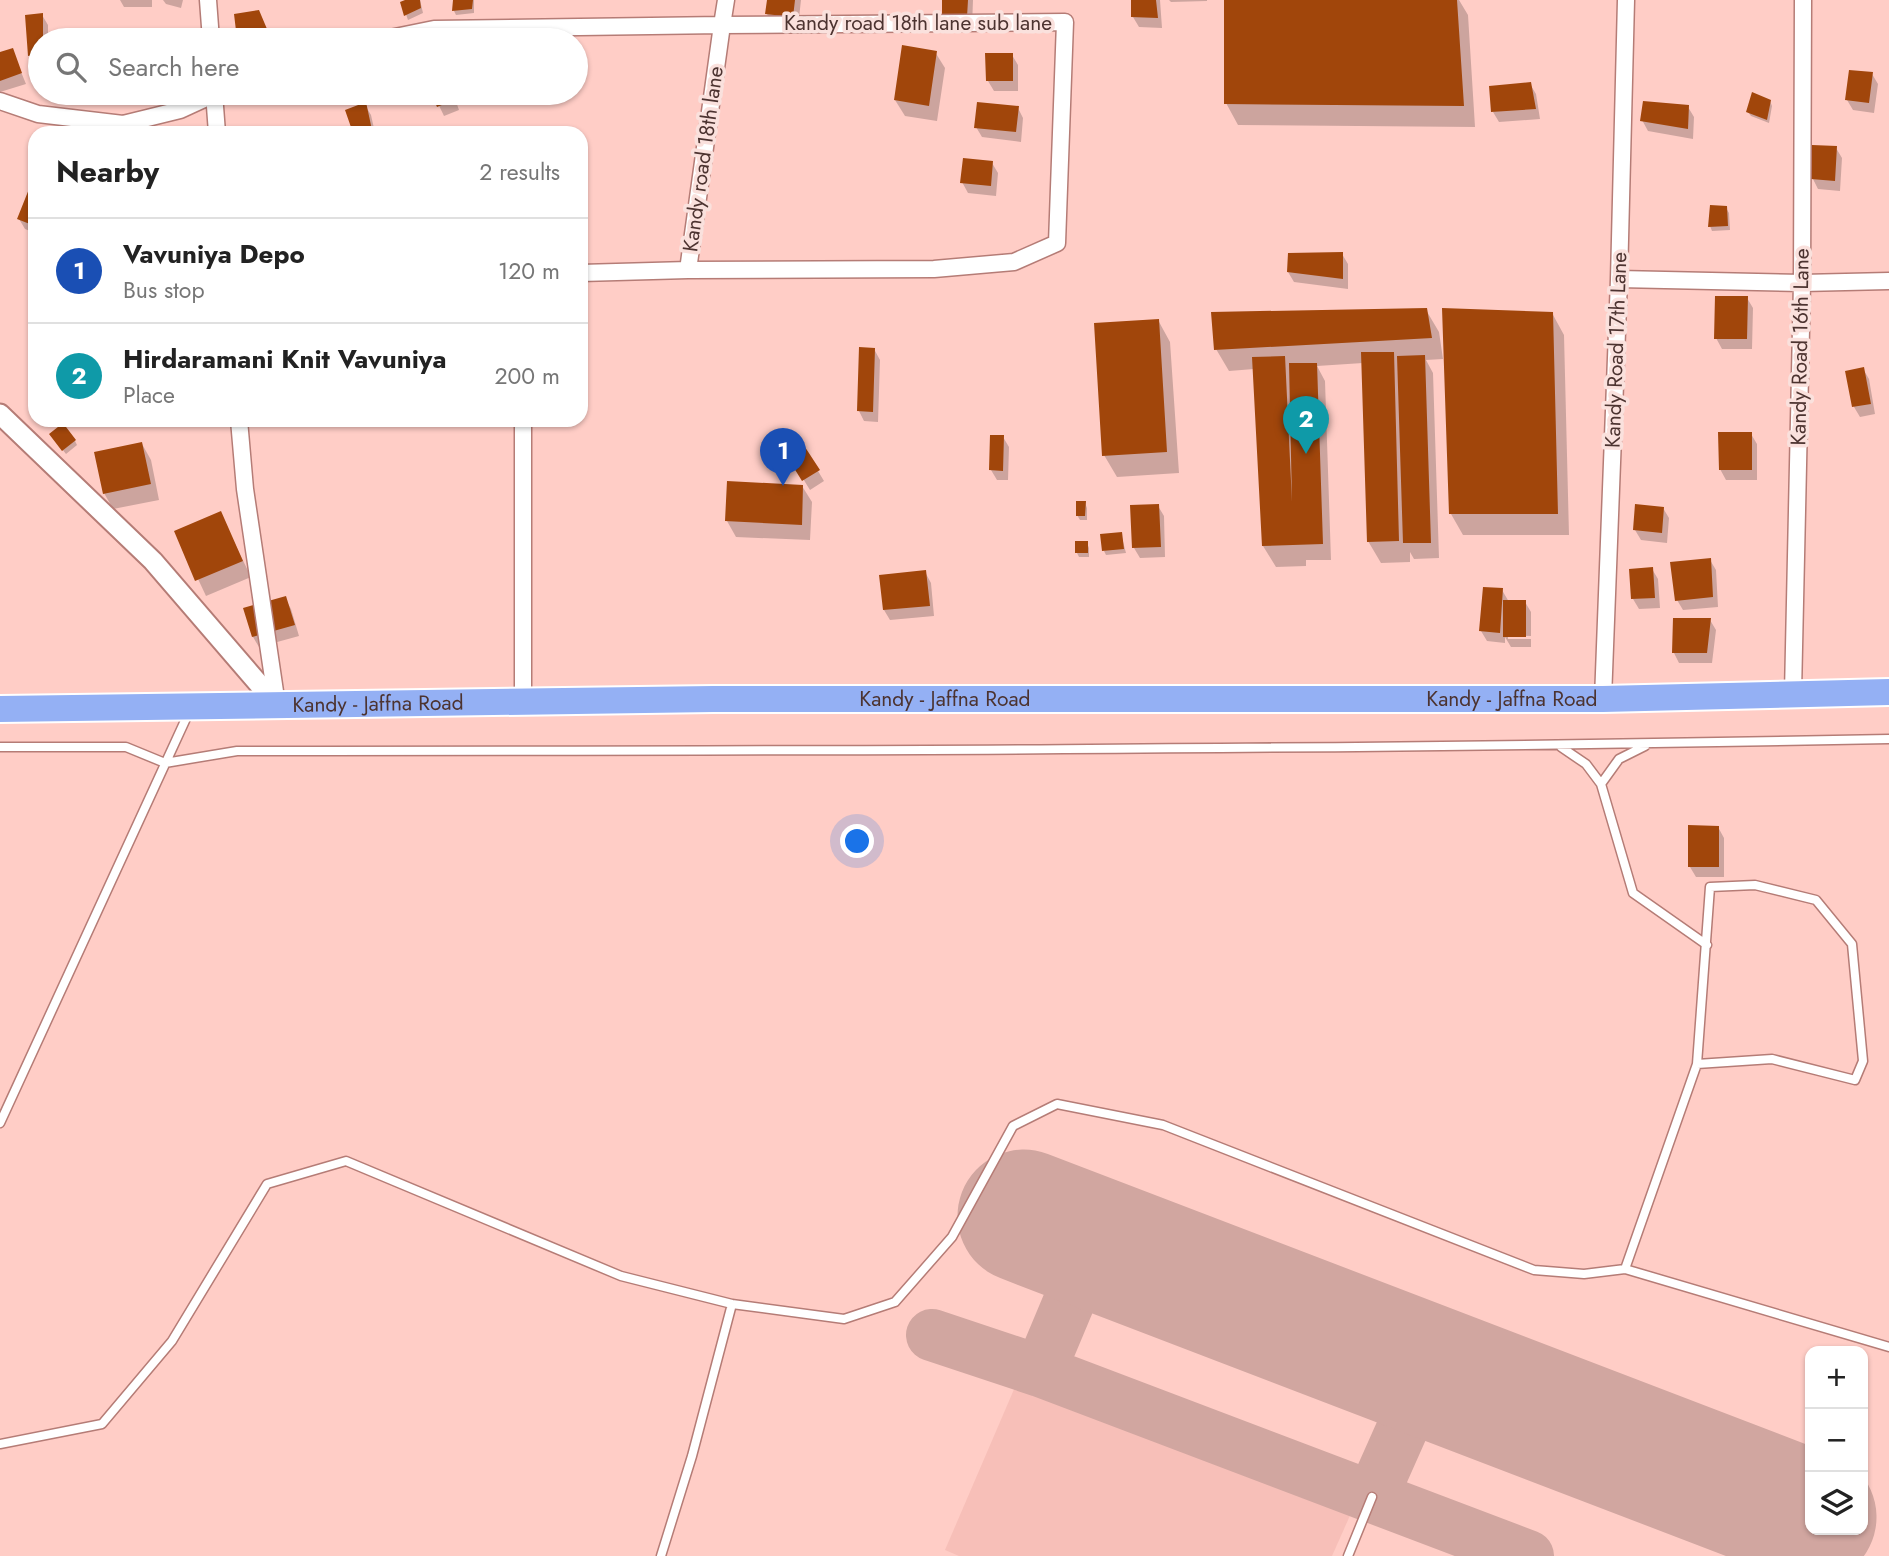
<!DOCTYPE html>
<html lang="en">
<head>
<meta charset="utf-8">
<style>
	:root { --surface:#fff; --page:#f2f2f2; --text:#222; --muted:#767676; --line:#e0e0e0; --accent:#db2777 }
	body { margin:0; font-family:Jost,sans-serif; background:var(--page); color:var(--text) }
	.controls { position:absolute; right:21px; bottom:21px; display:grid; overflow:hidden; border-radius:14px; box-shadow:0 2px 5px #0004 }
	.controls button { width:63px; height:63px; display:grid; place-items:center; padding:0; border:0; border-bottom:2px solid var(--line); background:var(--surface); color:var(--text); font:35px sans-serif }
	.you { position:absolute; left:858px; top:842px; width:24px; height:24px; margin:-18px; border:5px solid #fff; border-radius:50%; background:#1a73e8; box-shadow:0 0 0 10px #1a73e833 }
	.badge { display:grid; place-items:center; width:46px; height:46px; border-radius:50%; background:var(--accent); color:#fff; font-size:23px; font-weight:700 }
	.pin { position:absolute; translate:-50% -58px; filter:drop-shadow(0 2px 4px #0008) }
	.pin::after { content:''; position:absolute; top:37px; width:24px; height:21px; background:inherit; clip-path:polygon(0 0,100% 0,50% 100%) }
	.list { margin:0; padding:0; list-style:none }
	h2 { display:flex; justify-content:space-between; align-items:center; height:91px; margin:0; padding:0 28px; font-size:30px }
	h2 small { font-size:23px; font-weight:400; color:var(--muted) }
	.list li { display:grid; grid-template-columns:46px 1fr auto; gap:21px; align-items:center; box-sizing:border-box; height:105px; padding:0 28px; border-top:2px solid var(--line) }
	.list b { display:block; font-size:26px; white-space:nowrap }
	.list p { margin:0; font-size:23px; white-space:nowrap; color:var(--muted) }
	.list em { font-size:23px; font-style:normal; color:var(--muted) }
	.icon { flex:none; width:38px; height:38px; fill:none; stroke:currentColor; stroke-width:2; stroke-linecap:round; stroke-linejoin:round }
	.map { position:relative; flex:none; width:1889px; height:1556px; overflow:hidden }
	.search { position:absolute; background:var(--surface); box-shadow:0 2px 5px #0004; left:28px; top:28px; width:560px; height:77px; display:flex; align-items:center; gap:18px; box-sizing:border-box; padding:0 24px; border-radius:38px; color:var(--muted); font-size:26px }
	.panel { position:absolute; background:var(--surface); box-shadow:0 2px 5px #0004; left:28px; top:126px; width:560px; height:301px; border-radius:21px }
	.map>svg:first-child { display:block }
	.built { fill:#f7bfb8 }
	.shadow { fill:#0003 }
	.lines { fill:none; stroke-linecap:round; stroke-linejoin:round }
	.taxiway { stroke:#d1a6a0; stroke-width:52 }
	.runway { stroke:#d1a6a0; stroke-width:133 }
	.building { fill:#a1460b }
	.service-casing { stroke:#b57c76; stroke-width:11 }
	.minor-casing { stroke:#b57c76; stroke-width:19 }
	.tertiary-casing { stroke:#b57c76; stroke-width:23 }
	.trunk-casing { stroke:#fff; stroke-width:30 }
	.service { stroke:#fff; stroke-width:8 }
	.minor { stroke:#fff; stroke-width:16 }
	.tertiary { stroke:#fff; stroke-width:19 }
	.trunk { stroke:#94b0f4; stroke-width:26 }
	.labels { text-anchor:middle; stroke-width:7; stroke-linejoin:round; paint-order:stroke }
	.street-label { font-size:21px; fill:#4c3330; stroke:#fae1dd }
</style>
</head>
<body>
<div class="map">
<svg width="1889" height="1556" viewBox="0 0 1889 1556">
	<rect width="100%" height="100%" fill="#ffcdc6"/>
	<path class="built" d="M 1024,1366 L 1360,1493 L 1332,1556 L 959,1556 L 945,1550 Z"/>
	<path class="shadow" d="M 120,0 L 152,0 L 152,7 L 124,7 Z
		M 163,0 L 183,0 L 181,8 L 166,4 Z
		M 409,0 L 420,0 L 423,13 L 408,20 L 402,3 Z
		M 455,0 L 474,0 L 474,13 L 456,15 L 454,11 Z
		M 769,0 L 801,0 L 798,27 L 773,24 L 767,14 Z
		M 944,0 L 973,0 L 972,27 Z
		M 1132,0 L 1160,0 L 1162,28 L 1139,27 L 1133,17 Z
		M 1169,0 L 1207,0 L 1207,1 L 1171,2 Z
		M 1226,0 L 1459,0 L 1468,15 L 1475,127 L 1238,125 L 1226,103 Z
		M 258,12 L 272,39 L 240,40 L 236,16 Z
		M 42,15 L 48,25 L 48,40 L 40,40 L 40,65 L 35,65 L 29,55 Z
		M 12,50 L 26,84 L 0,92 L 0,54 Z
		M 935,52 L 945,68 L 937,121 L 905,116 L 895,100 Z
		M 1012,55 L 1018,65 L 1018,91 L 994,91 L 988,81 Z
		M 1872,74 L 1878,84 L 1874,113 L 1853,110 L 1847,100 Z
		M 1530,84 L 1536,94 L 1540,119 L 1499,122 L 1493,112 Z
		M 433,93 L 453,93 L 459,110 L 444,116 Z
		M 1770,101 L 1772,106 L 1769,123 L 1751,116 L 1748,112 Z
		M 365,105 L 371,115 L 375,133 L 355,133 Z
		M 1688,107 L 1694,117 L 1693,139 L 1648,131 L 1642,120 Z
		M 1018,108 L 1023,118 L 1021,142 L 982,137 L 976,127 Z
		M 1836,148 L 1842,158 L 1840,191 L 1818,189 L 1813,179 Z
		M 992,163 L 998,173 L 996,196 L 968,193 L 962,182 Z
		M 35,194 L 35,233 L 25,229 L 19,219 Z
		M 1726,208 L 1729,213 L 1730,230 L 1712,231 L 1710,226 Z
		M 1342,254 L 1348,264 L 1348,289 L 1294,282 L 1288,272 Z
		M 1747,298 L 1753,308 L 1752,349 L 1722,349 L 1716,338 Z
		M 1426,310 L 1439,332 L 1443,359 L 1426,360 L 1433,373 L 1439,558 L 1414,559 L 1410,552 L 1410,562 L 1381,563 L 1368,541 L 1363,363 L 1317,366 L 1325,381 L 1331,560 L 1306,560 L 1306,566 L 1276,567 L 1263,546 L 1254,369 L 1229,371 L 1216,349 Z
		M 1552,313 L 1564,335 L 1569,535 L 1463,535 L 1451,514 Z
		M 1158,320 L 1170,342 L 1179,473 L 1117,477 L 1104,455 Z
		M 874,349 L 880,360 L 878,422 L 864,421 L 859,411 Z
		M 1863,369 L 1869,379 L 1875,414 L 1860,417 L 1854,407 Z
		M 1751,434 L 1757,444 L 1757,480 L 1726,480 L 1720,469 Z
		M 1003,437 L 1009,447 L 1008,480 L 997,480 L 991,470 Z
		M 54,439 L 75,441 L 77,445 L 66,454 Z
		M 142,444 L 151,460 L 159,500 L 113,509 L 104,493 Z
		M 789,456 L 818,471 L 824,481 L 810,490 Z
		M 802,486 L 812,502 L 810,540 L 736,537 L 727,521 Z
		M 1085,503 L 1087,508 L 1087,520 L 1080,520 L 1077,515 Z
		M 1158,506 L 1164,516 L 1165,557 L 1140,558 L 1134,548 Z
		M 1663,508 L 1669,518 L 1667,543 L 1641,540 L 1635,530 Z
		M 220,513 L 251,577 L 206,596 L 176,532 Z
		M 1121,534 L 1126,553 L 1106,555 L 1104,551 Z
		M 1087,543 L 1089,548 L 1089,557 L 1079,557 L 1077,553 Z
		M 1710,560 L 1716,570 L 1718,607 L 1683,610 L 1677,600 Z
		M 1652,569 L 1658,579 L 1660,608 L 1639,609 L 1633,599 Z
		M 925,572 L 931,583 L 934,616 L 890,620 L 884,610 L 881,576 Z
		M 1502,590 L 1509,602 L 1525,602 L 1531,612 L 1531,636 L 1508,635 L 1508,639 L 1531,639 L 1531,647 L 1511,647 L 1505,637 L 1505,643 L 1487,641 L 1481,631 Z
		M 285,598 L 291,609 L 299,636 L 259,647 L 253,637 L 246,610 Z
		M 1674,620 L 1710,620 L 1716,630 L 1712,663 L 1679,663 L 1674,653 Z
		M 1718,827 L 1724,838 L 1724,877 L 1696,877 L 1690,867 Z"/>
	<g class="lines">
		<path class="taxiway" d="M 932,1335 L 1040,1371 L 1528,1556
			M 1040,1371 L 1094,1242
			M 1372,1497 L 1428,1371"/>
		<path class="runway" d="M 1024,1216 L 1810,1517"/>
	</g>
	<path class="building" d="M 405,0 L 420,0 L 421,8 L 404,16 L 400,2 Z
		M 453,0 L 473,0 L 472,9 L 452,11 Z
		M 767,0 L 795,0 L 793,17 L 765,14 Z
		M 942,0 L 968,0 L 967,17 L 942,17 Z
		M 1131,0 L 1156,0 L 1158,18 L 1131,17 Z
		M 1224,0 L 1457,0 L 1464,106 L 1224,104 Z
		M 259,10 L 267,29 L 237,39 L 234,14 Z
		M 43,13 L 43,40 L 40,40 L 40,54 L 28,56 L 25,15 Z
		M 902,45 L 937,51 L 929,106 L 894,100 Z
		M 13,48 L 22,73 L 0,81 L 0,52 Z
		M 985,53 L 1013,53 L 1013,81 L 986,81 Z
		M 1849,70 L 1873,72 L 1869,103 L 1845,100 Z
		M 1531,82 L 1536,109 L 1491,112 L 1489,86 Z
		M 1752,92 L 1771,100 L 1767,120 L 1746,112 Z
		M 431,93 L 452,93 L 454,100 L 437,107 Z
		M 1643,101 L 1689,105 L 1688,129 L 1640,121 Z
		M 366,102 L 372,130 L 366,133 L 353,133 L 345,110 Z
		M 977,102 L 1019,106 L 1016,132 L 974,128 Z
		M 1812,145 L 1837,146 L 1835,181 L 1811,179 Z
		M 963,158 L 993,161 L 991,186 L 960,183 Z
		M 29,189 L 35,192 L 35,226 L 17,219 Z
		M 1710,205 L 1727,206 L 1728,226 L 1708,227 Z
		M 1343,252 L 1343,279 L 1287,272 L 1288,253 Z
		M 1715,296 L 1748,296 L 1747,339 L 1714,339 Z
		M 1427,308 L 1432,338 L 1214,350 L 1211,312 Z
		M 1442,308 L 1553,312 L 1558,514 L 1449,514 Z
		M 1159,319 L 1167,452 L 1102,456 L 1094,323 Z
		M 859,347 L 875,348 L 873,412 L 857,411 Z
		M 1361,352 L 1394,352 L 1399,541 L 1367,542 Z
		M 1425,355 L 1431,543 L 1403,543 L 1397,356 Z
		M 1285,356 L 1292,502 L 1289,363 L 1317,363 L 1323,544 L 1262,546 L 1252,357 Z
		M 1864,367 L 1871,404 L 1852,407 L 1845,371 Z
		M 63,423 L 76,440 L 62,451 L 49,434 Z
		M 1718,432 L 1752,432 L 1752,470 L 1719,470 Z
		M 990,435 L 1004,435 L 1003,471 L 989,470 Z
		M 142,442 L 151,484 L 103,494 L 94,452 Z
		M 803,444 L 820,470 L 802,481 L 786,455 Z
		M 727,481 L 803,485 L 802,525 L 725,521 Z
		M 1076,501 L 1086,501 L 1085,516 L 1076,516 Z
		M 1159,504 L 1161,547 L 1132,548 L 1130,505 Z
		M 1635,504 L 1664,507 L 1662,533 L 1633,530 Z
		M 221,511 L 243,561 L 195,581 L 174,531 Z
		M 1122,532 L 1124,549 L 1102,551 L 1100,534 Z
		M 1075,541 L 1088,541 L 1088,553 L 1075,553 Z
		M 1711,558 L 1713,597 L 1675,601 L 1670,562 Z
		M 1653,567 L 1655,598 L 1631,599 L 1629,569 Z
		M 926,570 L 930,606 L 883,610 L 879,575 Z
		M 1483,587 L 1503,588 L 1500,633 L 1479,631 Z
		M 286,596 L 295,625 L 252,637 L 243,608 Z
		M 1503,600 L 1526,600 L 1526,637 L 1503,637 Z
		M 1673,618 L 1711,618 L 1707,653 L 1672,653 Z
		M 1688,825 L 1719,826 L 1719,867 L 1688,867 Z"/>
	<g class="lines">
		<g class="service-casing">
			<path id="service" d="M 0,747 L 126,747 L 165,763 L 237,751 C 788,751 1339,750 1889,739
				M 1561,747 L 1586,764 L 1601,784 L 1633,893 L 1707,945
				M 1601,784 L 1619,759 L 1645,746
				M 0,1123 L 189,712
				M 1625,1269 L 1889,1347
				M 0,1444 L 102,1424 L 172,1341 L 267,1184 L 346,1161 L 621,1276 L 732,1304 L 844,1319 L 895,1302 L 952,1237 L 1013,1126 L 1057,1104 L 1163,1125 L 1534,1270 L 1584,1274 L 1625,1269 L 1697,1064 L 1710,887 L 1755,885 L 1816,900 L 1852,944 L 1863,1061 L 1855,1080 L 1772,1059 L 1697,1064
				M 661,1556 L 692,1456 L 732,1304
				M 1348,1556 L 1372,1497"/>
		</g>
		<g class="minor-casing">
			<path id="minor" d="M 208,0 L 211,40
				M 380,40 L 434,29 L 722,25 L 726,0
				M 214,93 L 217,133
				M 0,101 L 38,114 L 123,124 L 180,110 L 217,93
				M 581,273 L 688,270 L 722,25 L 1065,22 L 1057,243 L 1014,262 L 934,269 L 688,270
				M 1619,279 L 1802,283 L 1889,281
				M 239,420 L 245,489 L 277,705
				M 523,420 L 523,701
				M 1793,693 L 1802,283 L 1803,0
				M 1603,699 L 1619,279 L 1626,0"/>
		</g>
		<g class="tertiary-casing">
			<path id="tertiary" d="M 0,414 L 153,561 L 277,705"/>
		</g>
		<g class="trunk-casing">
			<g id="trunk">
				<path id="s1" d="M 0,709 L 713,699 L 1603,699 L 1889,692"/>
			</g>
		</g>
		<use href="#service" class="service"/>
		<use href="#minor" class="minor"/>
		<use href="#tertiary" class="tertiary"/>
		<use href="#trunk" class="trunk"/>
	</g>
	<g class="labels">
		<g class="street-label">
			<text x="918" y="30">Kandy road 18th lane sub lane</text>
			<text transform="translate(703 159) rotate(-82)" y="7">Kandy road 18th lane</text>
			<text transform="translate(1800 347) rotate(-89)" y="7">Kandy Road 16th Lane</text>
			<text transform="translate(1616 350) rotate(-88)" y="7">Kandy Road 17th Lane</text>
			<text dy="7" stroke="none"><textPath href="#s1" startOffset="945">Kandy - Jaffna Road</textPath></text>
			<text dy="7" stroke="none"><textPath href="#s1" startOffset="1512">Kandy - Jaffna Road</textPath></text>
			<text dy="7" stroke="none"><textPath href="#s1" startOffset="378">Kandy - Jaffna Road</textPath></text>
		</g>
	</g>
</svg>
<div class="controls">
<button>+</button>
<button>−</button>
<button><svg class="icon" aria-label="layers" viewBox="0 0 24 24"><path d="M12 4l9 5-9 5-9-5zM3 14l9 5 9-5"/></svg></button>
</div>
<div class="you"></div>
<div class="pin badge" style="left:783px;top:486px;background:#1a4fb4">1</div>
<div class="pin badge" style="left:1306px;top:454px;background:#0f9aa8">2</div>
<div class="search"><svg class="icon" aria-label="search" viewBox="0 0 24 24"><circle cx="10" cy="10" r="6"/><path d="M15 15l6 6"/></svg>Search here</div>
<section class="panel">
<h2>Nearby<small>2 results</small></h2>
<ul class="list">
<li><span class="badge" style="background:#1a4fb4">1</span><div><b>Vavuniya Depo</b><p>Bus stop</p></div><em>120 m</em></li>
<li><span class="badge" style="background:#0f9aa8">2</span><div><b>Hirdaramani Knit Vavuniya</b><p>Place</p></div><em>200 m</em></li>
</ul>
</section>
</div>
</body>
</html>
